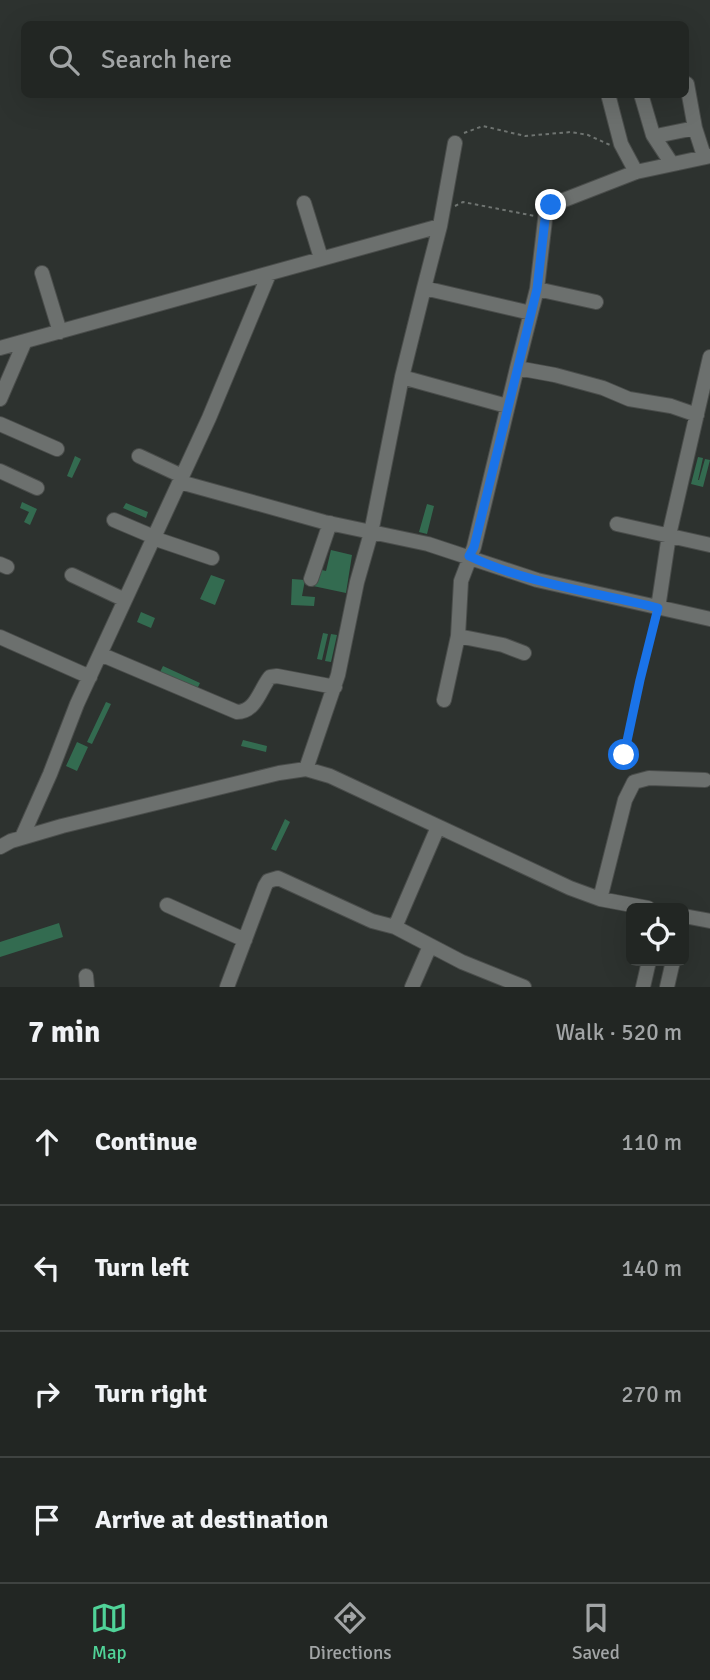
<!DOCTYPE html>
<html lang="en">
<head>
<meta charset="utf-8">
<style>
	:root { --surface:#222623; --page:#2a2e2b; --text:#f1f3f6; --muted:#a2a5a6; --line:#3f4341; --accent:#50d398 }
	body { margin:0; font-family:Signika,sans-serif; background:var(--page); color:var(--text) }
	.controls { position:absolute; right:21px; bottom:21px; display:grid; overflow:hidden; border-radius:10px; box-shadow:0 7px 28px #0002 }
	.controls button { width:63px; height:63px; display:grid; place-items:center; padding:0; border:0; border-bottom:2px solid var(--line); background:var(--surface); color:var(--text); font:35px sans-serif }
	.stop { position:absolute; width:21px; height:21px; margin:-16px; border:5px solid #1a73e8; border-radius:50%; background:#fff }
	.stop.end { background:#1a73e8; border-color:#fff; box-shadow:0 2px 7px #0008 }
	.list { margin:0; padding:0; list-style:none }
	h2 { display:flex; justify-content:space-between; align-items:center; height:91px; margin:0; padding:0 28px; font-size:30px }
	h2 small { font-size:23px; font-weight:400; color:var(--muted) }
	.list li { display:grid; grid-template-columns:46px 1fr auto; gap:21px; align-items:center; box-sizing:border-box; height:126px; padding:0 28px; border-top:2px solid var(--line) }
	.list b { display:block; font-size:26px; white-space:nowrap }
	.list em { font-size:23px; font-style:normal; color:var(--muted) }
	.icon { flex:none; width:38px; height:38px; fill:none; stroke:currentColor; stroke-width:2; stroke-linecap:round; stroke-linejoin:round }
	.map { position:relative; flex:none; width:710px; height:987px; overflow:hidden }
	.search { position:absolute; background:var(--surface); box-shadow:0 7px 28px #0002; left:21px; right:21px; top:21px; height:77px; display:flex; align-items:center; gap:18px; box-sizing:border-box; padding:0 24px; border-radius:10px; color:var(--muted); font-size:26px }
	.sheet { height:595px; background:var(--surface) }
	nav { display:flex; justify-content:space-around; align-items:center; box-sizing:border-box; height:98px; border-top:2px solid var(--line); background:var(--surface); font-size:19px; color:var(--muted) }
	nav a { display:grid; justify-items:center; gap:4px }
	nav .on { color:var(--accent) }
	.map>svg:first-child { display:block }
	.building { fill:#336b50 }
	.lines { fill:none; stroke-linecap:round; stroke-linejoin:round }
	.minor-casing { stroke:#4a4d4b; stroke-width:16 }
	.path { stroke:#6f7471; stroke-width:2; stroke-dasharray:3.5 3.5; stroke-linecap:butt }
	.minor { stroke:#6c706e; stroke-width:14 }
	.route { stroke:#1a73e8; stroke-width:9 }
</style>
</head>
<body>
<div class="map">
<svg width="710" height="987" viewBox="0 0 710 987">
	<rect width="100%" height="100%" fill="#2d322f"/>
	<path class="building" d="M 75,456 L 81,459 L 72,478 L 67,476 Z
		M 698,457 L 703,458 L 698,480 L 699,480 L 705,459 L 710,460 L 703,487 L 691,484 Z
		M 22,502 L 37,509 L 30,525 L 24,522 L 29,512 L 20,508 Z
		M 126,503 L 148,512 L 146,518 L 123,508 Z
		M 427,504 L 434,506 L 427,534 L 419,532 Z
		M 331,550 L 352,555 L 346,593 L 313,586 L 317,569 L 326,571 Z
		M 211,575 L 225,580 L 215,605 L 200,599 Z
		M 292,579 L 305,580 L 302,596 L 315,597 L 314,606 L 291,605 Z
		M 141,612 L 155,618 L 151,628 L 137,622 Z
		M 323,633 L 328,634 L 322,660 L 317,659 Z
		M 331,634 L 337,635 L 331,662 L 325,661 Z
		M 163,666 L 200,683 L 197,689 L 160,672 Z
		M 106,702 L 111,704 L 92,744 L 87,742 Z
		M 243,740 L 267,746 L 266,752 L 241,746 Z
		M 77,742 L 88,747 L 77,771 L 66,766 Z
		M 285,819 L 290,822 L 276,851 L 271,849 Z
		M 59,923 L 63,937 L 0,957 L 0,942 Z"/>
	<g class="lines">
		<g class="minor-casing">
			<path id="minor" d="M 687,84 L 695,128 L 704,156
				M 608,94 L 621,144 L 636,172
				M 641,94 L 653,135 L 656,136 L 695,128
				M 653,135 L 672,164
				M 455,143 L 440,226 L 424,288 L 531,313
				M 304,203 L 321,258
				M 42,273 L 60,332
				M 537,289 L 596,302
				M 0,348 L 440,226
				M 517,368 L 537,289 L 546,211 L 551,205 L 636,172 L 710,156
				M 402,377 L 507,406
				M 0,399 L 25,341
				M 0,424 L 57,449
				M 139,456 L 182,476
				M 0,471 L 37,488
				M 180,482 L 324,522 L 428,544 L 537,580 L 710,619
				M 114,520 L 154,537
				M 617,524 L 710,545
				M 153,538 L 212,558
				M 0,564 L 7,567
				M 72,575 L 125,600
				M 311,579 L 330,523
				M 658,608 L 669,535 L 710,357
				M 458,636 L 503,645 L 524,653
				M 0,637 L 90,677
				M 100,654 L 237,712 C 256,712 260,689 270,677 L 277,676 L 335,687
				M 444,700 L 458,636 L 461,581 L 474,547 L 517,368 L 555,375 L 603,388 L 629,399 L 671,406 L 697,415
				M 306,769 L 338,675 L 357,582 L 371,533 L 402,377 L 424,288
				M 22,837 L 50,774 L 77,704 L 209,418 L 269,274
				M 0,847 L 11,841 L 62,826 L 279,773 L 306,769 L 330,776 L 570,888 L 600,899 L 648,908
				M 600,899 L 625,800 L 634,782 L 649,778 L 705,780
				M 167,905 L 245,940
				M 684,916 L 710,921
				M 395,927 L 438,827
				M 86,976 L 87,987
				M 227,987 L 265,886 L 268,881 L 278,878 L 372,921 L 395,927 L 462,962 L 524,987
				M 412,987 L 430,946
				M 643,987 L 649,961
				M 667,987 L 673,961"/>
		</g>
		<path class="path" d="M 464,133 L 483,126 L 525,136 L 571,132 L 588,135 L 610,145
			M 455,206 L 463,202 L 535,216
			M 624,755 L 655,619"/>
		<use href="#minor" class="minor"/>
	</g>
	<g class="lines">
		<path class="route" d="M 551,205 L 546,211 L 537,289 L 474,547 L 469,556 C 528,584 595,592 658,608 L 640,680 L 624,755"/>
	</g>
</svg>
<div class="controls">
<button><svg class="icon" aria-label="locate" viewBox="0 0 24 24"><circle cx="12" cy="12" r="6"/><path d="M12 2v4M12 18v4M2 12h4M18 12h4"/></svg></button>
</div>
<div class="stop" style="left:624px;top:755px"></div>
<div class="stop end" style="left:551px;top:205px"></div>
<div class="search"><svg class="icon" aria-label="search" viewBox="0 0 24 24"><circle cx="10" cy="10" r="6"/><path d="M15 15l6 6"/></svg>Search here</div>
</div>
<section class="sheet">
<h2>7 min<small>Walk · 520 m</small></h2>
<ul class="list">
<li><svg class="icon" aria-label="ahead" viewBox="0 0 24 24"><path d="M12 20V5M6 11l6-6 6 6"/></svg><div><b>Continue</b></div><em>110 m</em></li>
<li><svg class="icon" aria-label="left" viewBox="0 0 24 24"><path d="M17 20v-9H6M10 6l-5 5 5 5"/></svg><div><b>Turn left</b></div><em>140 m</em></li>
<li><svg class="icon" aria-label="right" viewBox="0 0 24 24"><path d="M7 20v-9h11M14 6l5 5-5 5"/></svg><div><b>Turn right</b></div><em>270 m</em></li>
<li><svg class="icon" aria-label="arrive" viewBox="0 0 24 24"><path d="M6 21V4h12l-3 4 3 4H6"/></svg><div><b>Arrive at destination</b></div></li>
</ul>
</section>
<nav>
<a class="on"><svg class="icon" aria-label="map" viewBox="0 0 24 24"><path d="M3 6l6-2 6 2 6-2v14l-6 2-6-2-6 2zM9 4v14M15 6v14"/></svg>Map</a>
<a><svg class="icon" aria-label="directions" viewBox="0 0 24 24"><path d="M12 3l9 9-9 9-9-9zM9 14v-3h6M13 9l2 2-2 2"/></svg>Directions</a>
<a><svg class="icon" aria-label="saved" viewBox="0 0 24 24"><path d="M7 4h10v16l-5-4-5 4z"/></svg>Saved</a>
</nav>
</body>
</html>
